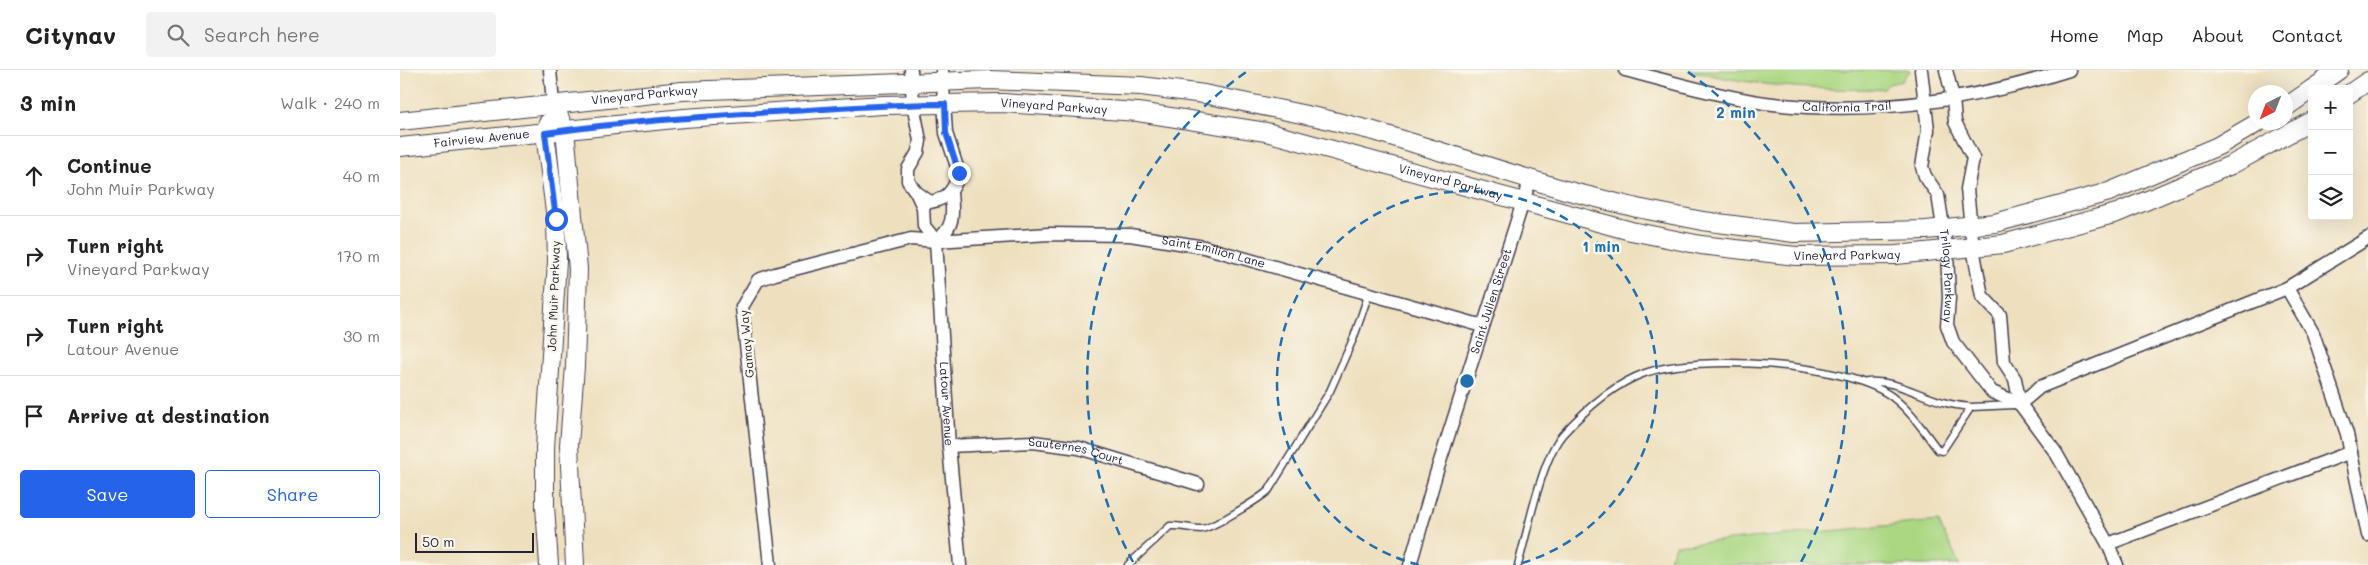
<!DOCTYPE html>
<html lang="en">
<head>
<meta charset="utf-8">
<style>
	:root { --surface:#fff; --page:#f2f2f2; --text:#222; --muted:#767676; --line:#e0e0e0; --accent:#2563eb }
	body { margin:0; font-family:Mali,sans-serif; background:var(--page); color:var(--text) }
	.controls { position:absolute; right:15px; top:15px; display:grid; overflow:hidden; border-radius:5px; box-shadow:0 5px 20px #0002 }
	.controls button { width:45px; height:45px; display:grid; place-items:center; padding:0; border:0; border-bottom:1px solid var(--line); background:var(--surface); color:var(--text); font:25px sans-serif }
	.compass { position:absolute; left:1848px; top:15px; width:45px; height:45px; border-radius:50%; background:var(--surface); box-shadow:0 5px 20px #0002; rotate:222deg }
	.scale { position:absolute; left:15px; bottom:12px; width:119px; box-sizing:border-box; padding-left:5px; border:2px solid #22223b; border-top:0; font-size:14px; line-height:18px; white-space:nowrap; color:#22223b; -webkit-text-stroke:4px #fbf7ec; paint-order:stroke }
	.stop { position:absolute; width:15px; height:15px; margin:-11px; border:4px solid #2563eb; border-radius:50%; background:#fff }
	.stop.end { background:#2563eb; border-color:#fff; box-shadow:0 1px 5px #0008 }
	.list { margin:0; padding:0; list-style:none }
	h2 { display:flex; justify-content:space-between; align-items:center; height:65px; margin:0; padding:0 20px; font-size:21px }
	h2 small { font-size:16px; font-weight:400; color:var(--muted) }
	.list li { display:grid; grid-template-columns:32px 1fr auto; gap:15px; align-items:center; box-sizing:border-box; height:80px; padding:0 20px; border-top:1px solid var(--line) }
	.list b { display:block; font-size:19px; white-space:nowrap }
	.list p { margin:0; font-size:16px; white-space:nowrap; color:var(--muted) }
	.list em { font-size:16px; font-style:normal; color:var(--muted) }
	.actions { display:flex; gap:10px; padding:15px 20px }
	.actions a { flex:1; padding:11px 0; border:1px solid var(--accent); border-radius:5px; text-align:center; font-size:18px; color:var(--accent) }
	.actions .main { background:var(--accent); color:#fff }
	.icon { flex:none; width:28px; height:28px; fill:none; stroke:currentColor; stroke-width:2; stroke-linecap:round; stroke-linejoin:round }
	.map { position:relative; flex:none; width:1968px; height:495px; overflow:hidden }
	header { display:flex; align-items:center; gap:30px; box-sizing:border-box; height:70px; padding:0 25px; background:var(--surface); border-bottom:1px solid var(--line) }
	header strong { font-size:24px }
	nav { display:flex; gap:28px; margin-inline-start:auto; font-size:18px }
	.search { width:350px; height:45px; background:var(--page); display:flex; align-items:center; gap:12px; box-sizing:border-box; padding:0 18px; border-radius:5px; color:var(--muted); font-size:19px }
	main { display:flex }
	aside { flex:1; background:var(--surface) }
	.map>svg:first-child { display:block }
	.green { fill:#abd783; stroke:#667c5f }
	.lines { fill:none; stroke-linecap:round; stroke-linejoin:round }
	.lane-casing { stroke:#413e4f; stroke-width:9 }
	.street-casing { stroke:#413e4f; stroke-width:15 }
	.secondary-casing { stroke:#413e4f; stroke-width:20 }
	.lane { stroke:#fff; stroke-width:6 }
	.street { stroke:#fff; stroke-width:12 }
	.secondary { stroke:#fff; stroke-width:18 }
	.route { stroke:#2563eb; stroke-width:6 }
	.ring { fill:none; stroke:#1f6fb2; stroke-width:2.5; stroke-dasharray:9 6 }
	.labels { text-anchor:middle; stroke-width:5; stroke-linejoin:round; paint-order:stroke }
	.street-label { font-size:12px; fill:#22223b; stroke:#fbf7ec }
	.centre { fill:#1f6fb2; stroke:#fbf7ec; stroke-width:2.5 }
	.ring-label { font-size:15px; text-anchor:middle; font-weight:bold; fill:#1f6fb2; stroke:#fbf7ec; stroke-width:5; stroke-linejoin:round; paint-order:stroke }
</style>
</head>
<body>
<header>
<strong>Citynav</strong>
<div class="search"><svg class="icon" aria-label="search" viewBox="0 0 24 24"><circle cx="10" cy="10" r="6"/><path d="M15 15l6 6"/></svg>Search here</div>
<nav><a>Home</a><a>Map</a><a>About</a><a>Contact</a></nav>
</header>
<main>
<aside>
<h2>3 min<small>Walk · 240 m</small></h2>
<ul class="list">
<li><svg class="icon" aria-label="ahead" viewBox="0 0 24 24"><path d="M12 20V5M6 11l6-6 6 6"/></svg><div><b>Continue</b><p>John Muir Parkway</p></div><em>40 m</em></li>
<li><svg class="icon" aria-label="right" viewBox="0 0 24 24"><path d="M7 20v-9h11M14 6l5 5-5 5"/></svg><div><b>Turn right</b><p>Vineyard Parkway</p></div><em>170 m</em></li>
<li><svg class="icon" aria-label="right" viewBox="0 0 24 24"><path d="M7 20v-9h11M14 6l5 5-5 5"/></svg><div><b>Turn right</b><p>Latour Avenue</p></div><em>30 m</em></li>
<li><svg class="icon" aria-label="arrive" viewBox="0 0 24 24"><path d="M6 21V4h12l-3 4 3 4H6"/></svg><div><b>Arrive at destination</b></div></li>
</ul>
<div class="actions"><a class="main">Save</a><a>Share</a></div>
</aside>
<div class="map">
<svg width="1968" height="495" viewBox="0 0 1968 495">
	<rect width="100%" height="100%" fill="#fbf7ec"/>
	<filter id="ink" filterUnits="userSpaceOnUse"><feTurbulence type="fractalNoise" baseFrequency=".02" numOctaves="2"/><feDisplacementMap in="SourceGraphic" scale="10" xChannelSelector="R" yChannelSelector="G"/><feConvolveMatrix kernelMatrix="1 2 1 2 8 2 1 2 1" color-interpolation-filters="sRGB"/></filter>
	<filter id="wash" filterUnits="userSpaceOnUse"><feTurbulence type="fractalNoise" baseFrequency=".0096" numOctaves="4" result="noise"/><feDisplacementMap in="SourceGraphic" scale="20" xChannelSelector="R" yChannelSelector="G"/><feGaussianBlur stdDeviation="1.12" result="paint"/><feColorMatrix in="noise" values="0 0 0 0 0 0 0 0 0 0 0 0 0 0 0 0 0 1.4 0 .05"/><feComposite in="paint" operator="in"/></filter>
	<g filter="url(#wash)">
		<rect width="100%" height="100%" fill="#eee0bf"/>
		<path class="green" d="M 1288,0 L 1510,0 L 1510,2 L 1507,3 L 1502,11 L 1489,14 L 1484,19 C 1418,21 1352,16 1288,0 Z
			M 1538,451 L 1560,495 L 1267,495 L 1275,475 Z"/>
	</g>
	<g filter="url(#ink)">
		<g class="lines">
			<g class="lane-casing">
				<path id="lane" d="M 1467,312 C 1494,309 1517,325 1543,332 C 1552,335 1562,336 1571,337
					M 728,495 L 770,456 C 781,455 790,459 801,459 C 811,459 861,428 869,420 L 930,321 L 954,267 L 969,223
					M 1118,495 C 1128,461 1141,389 1163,364 C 1185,340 1214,314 1245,303 C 1300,284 1443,292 1491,326 C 1510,340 1524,361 1538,380 L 1542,381 L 1571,337 L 1614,335"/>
			</g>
			<g class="street-casing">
				<g id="street">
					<path d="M 150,0 L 153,33"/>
					<path d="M 511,0 L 513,34 L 520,71 L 518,82 L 508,99 L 508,111 L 516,122 L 530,132 C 548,129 554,120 559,103 L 546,63 L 542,0"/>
					<path id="s1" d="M 1225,0 C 1271,12 1318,26 1365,33 C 1467,46 1571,31 1669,0"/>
					<path id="s2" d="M 1521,0 L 1528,60 L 1522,97 L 1525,106 L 1538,125 L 1547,182 L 1549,228 L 1547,255 L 1553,272 L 1592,322 L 1620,334"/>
					<path d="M 1546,0 L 1553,28 L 1555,52 L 1573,88 L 1567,119 L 1573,178 L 1582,226 L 1600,245 L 1604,292 L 1615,309 L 1620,334 L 1656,383 L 1708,474 L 1717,495"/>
					<path id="s3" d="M 516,122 L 523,137 L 524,156 L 536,171 L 549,376 L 560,495"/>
					<path d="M 1968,168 L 1887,218 L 1913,263 L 1947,364 L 1968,465"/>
					<path d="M 536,171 C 555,157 553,144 551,123"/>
					<path d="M 1620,334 L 1640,317 L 1887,218"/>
					<path id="s4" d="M 549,376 L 633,372 L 679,378 L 798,414"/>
					<path d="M 1708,474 L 1951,382"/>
					<path id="s5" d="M 370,495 L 342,237 L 358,210 L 375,204 L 511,169 L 536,171 L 649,164 L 730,165 L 804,177 L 1083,256"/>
					<path id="s6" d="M 1010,495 L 1036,404 L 1130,110"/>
				</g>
			</g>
			<g class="secondary-casing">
				<g id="secondary">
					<path d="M 1912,19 L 1939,0"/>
					<path d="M 1949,24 L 1968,11"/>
					<path d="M 153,33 L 165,60 L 178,199 L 175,296 L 169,375 L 175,495"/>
					<path d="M 1886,37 L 1912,19"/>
					<path id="s7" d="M 0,51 L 282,21 L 589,10 L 741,16 L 804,24 L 921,48 L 974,61 L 1165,120 L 1237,138 L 1303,151 L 1394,163 L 1526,160 L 1595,153 L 1709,122 L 1818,76 L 1859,52"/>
					<path d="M 148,53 L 145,63 L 156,149 L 157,191 L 145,378 L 145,436 L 149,495"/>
					<path id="s8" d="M 0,77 L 284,48 L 483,35 L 603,33 L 738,42 L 866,62 L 1231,161 L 1301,175 L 1396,186 L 1496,185 L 1603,174 L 1717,143 L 1831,95 L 1912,51"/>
				</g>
			</g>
			<use href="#lane" class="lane"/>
			<use href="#street" class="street"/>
			<use href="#secondary" class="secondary"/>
		</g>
	</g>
	<g class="lines" filter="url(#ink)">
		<path class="route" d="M 156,149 L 145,63 C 221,52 297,47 373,42 C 431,39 488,34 545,34 L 546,63 L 559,103"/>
	</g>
	<g class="ring">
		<path d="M1019 495A190 190 0 1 1 1115 495"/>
		<path d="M733 492A380 380 0 0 1 846 2M1288 2A380 380 0 0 1 1401 492"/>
	</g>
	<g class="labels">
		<g class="street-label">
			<text dy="4" stroke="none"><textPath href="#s7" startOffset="246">Vineyard Parkway</textPath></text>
			<text dy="4" stroke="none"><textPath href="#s1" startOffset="226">California Trail</textPath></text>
			<text dy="4" stroke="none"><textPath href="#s8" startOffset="656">Vineyard Parkway</textPath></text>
			<text dy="4" stroke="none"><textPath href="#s8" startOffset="82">Fairview Avenue</textPath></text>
			<text dy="4" stroke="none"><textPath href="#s8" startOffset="1061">Vineyard Parkway</textPath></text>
			<text dy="4" stroke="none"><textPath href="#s5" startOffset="754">Saint Emilion Lane</textPath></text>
			<text dy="4" stroke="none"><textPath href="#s8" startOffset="1466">Vineyard Parkway</textPath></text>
			<text dy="4" stroke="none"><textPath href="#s2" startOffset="212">Trilogy Parkway</textPath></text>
			<text transform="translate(154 226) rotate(-88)" y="4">John Muir Parkway</text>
			<text dy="4" stroke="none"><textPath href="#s6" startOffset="276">Saint Julien Street</textPath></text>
			<text transform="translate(347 274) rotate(-95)" y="4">Gamay Way</text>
			<text dy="4" stroke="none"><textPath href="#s3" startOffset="218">Latour Avenue</textPath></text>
			<text dy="4" stroke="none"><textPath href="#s4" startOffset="128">Sauternes Court</textPath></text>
		</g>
	</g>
	<circle cx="1067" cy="311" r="8" class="centre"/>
	<g class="ring-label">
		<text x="1336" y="48">2 min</text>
		<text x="1201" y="182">1 min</text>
	</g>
</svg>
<div class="controls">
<button>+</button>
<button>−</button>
<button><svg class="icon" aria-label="layers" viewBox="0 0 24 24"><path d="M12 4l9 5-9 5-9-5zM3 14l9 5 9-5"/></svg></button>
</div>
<svg class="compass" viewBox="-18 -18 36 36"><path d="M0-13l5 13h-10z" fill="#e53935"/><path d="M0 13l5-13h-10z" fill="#767676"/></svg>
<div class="scale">50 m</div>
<div class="stop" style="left:156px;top:149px"></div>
<div class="stop end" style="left:559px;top:103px"></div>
</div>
</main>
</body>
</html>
